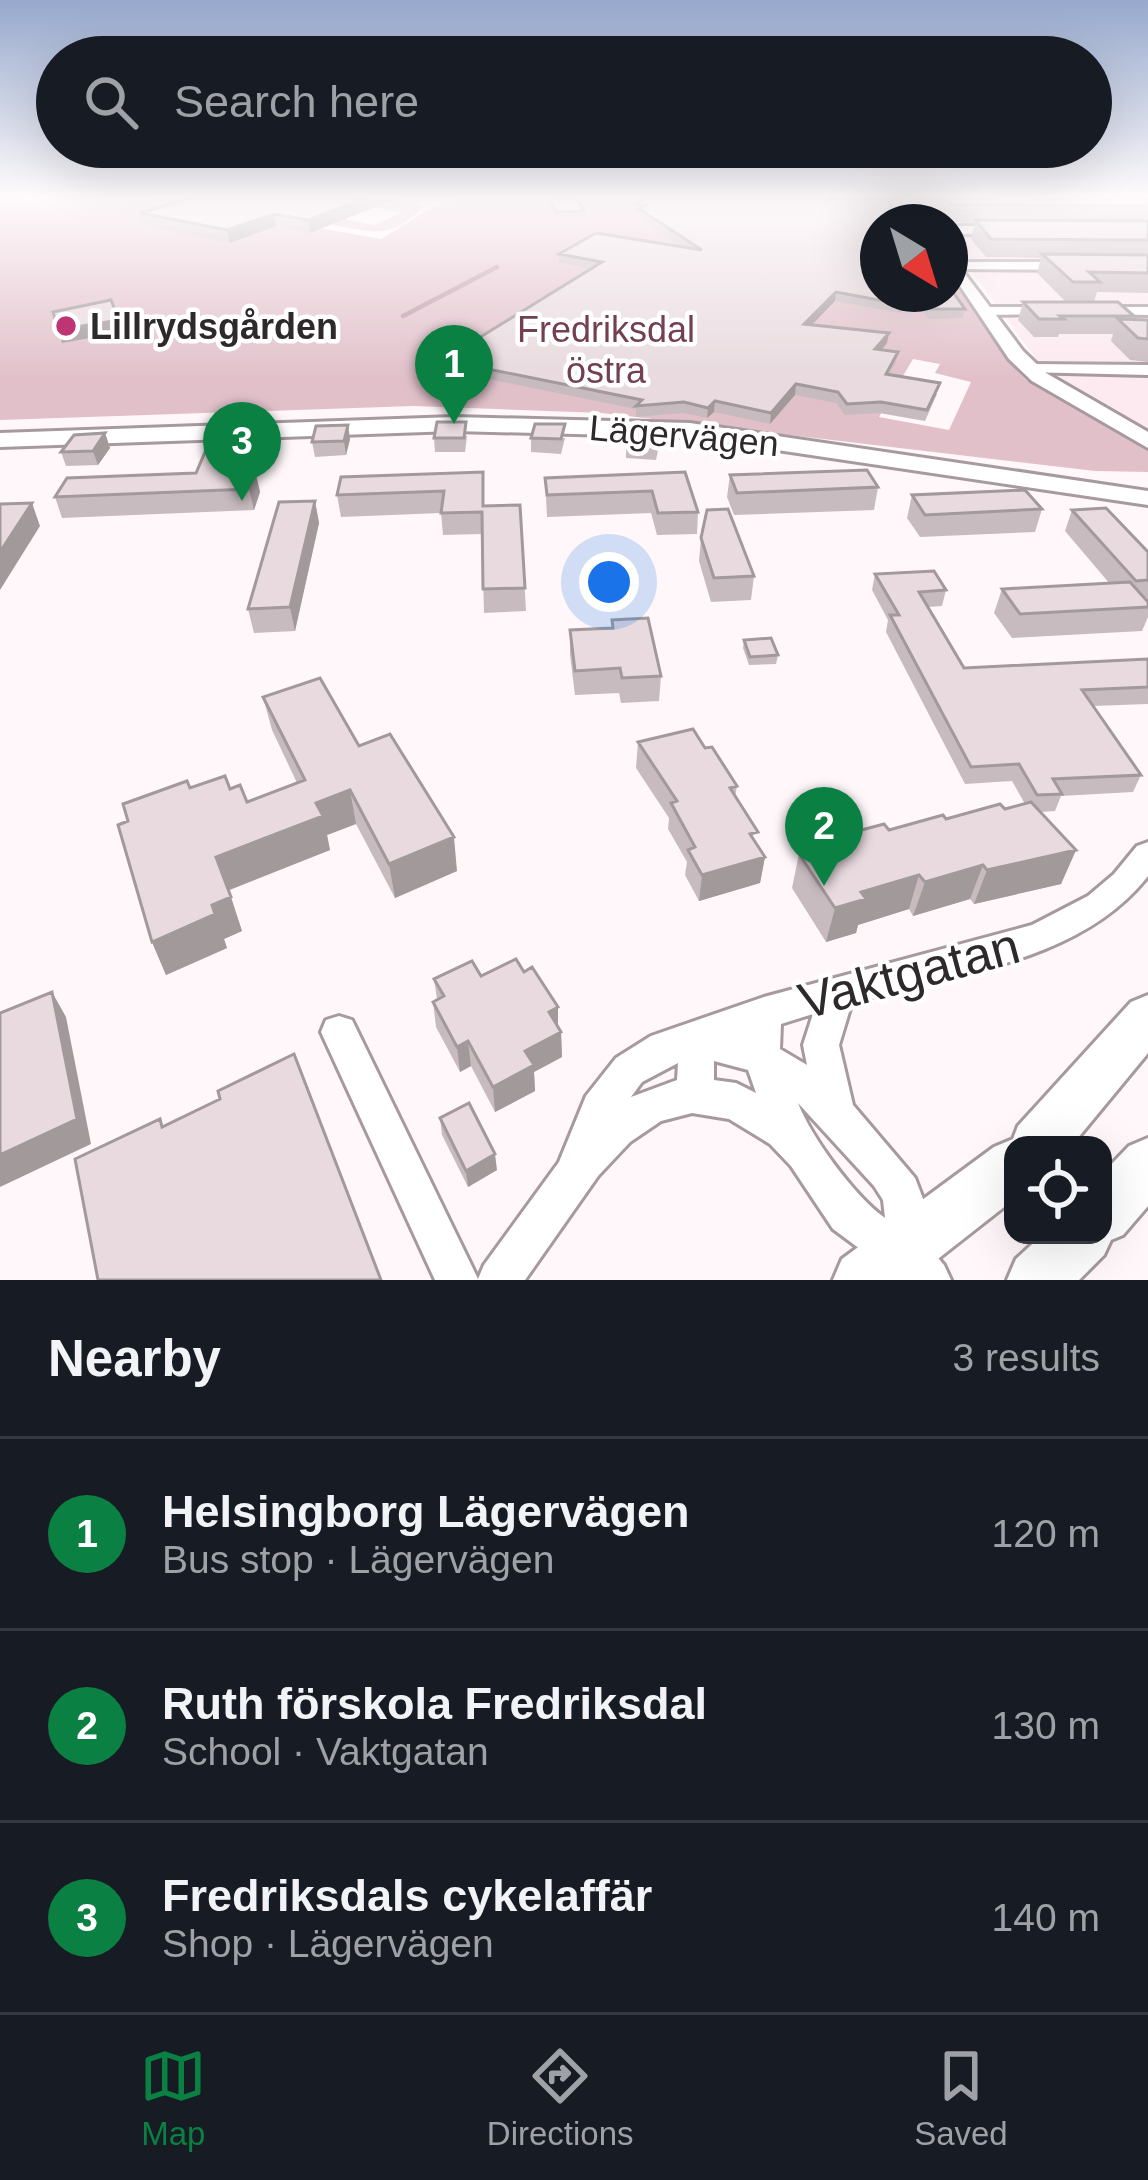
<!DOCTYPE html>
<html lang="en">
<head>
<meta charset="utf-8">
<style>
	:root { --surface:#171b24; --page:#242831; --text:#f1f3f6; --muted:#9ea1a6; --line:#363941; --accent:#0b8043 }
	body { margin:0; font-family:Arial,sans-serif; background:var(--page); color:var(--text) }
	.controls { position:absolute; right:36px; bottom:36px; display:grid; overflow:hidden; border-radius:24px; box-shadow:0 12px 48px #0002 }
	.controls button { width:108px; height:108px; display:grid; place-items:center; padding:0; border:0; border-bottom:3px solid var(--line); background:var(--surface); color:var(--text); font:60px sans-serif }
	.compass { position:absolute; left:860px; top:204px; width:108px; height:108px; border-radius:50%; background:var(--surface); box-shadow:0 12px 48px #0002; rotate:142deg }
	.you { position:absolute; left:609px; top:582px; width:42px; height:42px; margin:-30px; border:9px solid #fff; border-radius:50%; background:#1a73e8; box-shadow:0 0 0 18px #1a73e833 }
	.badge { display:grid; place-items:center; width:78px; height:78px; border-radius:50%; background:var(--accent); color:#fff; font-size:39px; font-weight:700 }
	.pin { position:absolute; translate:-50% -99px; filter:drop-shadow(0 3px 6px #0008) }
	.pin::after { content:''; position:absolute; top:63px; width:42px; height:36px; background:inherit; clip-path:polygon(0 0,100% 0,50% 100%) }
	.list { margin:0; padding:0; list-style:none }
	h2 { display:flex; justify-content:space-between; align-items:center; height:156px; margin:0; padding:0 48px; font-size:51px }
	h2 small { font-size:39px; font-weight:400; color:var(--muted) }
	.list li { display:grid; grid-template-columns:78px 1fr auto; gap:36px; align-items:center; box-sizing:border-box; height:192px; padding:0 48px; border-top:3px solid var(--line) }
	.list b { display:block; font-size:45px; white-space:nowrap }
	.list p { margin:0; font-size:39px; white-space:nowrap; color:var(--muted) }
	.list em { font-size:39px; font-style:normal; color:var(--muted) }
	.icon { flex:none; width:66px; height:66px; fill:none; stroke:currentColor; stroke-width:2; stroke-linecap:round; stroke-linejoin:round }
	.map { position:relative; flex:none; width:1148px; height:1280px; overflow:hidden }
	.search { position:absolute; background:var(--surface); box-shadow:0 12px 48px #0002; left:36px; right:36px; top:36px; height:132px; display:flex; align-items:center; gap:30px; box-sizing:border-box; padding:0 42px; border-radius:66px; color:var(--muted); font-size:45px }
	.sheet { height:732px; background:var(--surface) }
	nav { display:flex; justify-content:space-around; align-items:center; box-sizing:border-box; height:168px; border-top:3px solid var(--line); background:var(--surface); font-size:33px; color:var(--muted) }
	nav a { display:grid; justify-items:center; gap:6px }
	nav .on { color:var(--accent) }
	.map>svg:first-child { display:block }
	.built { fill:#fceaf0 }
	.green { fill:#e1c0ca; fill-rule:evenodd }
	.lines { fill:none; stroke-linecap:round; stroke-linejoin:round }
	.stream { stroke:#bb97a2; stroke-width:4.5 }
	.minor-casing { stroke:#a79a9e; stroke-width:6 }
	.tertiary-casing { stroke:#a79a9e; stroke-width:6 }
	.secondary-casing { stroke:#a79a9e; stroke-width:6 }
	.minor { fill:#fff; fill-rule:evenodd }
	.tertiary { fill:#fff; fill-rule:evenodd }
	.secondary { fill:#fff; fill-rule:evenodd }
	.wall { fill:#c8bbbf }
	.shaded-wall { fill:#a2999b }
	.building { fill:#e8dade; stroke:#a2999b; stroke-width:3 }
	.poi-dot { fill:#bd3573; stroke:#fff; stroke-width:4.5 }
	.labels { text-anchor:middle; stroke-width:9; stroke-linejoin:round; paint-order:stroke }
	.far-poi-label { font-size:36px; font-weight:bold; fill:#2e292b; stroke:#fff; text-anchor:start }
	.far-park-label { font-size:36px; fill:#734053; stroke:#fff }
	.far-street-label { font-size:36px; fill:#2e292b; stroke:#fff }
	.near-street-label { font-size:51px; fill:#2e292b; stroke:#fff }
</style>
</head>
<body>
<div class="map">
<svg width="1148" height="1280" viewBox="0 0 1148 1280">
	<rect width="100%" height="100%" fill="#fff7f9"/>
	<path class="built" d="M 922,198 L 1120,198 L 1148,217 L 1148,430 L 1045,371 L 950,242 L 950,222 L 936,222 Z"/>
	<path class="green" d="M 0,198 L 240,198 L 374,225 L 403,212 L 352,204 L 387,198 L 423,206 C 382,255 347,216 296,224 L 381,239 L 428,210 L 461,198 L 897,198 L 913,222 L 878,222 L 878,294 L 950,294 L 950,277 L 1004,356 L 1026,380 L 1148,448 L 1148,472 L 1095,471 L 602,413 L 413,406 L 0,420 ZM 913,359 L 940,364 L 935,373 L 971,382 L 949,430 L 879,417 Z"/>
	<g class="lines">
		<path class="stream" d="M 403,316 L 497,267"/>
		<g class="minor-casing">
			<path id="minor" d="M 950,226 L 1002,226 L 1008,230 L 1002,234 L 950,234 Z
				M 955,262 L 1072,262 L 1078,266 L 1072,270 L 950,269 L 950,263 Z
				M 1050,307 L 1057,311 L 1055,314 L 987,315 L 980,311 L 987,307 Z
				M 1096,307 L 1148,307 L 1148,315 L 1091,314 L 1089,311 Z
				M 1030,364 L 1148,365 L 1148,375 L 1024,372 L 1022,369 Z
				M 1148,842 L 1148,876 C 1080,963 952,974 852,1002 L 839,1045 L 853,1105 L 915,1178 L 925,1204 L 927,1245 L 944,1265 L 951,1280 L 902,1280 L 833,1229 L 791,1166 L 770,1144 L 729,1119 L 692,1113 L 661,1121 L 630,1142 L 598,1176 L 525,1280 L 435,1280 L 321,1032 L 326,1020 L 339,1016 L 352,1020 L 478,1279 L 484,1265 L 559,1162 L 586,1096 L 616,1058 L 651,1036 L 764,997 L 1032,925 L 1088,896 L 1114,874 L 1137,846 ZM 813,1014 L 803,1045 L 807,1065 L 780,1049 L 781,1024 ZM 714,1061 L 748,1070 L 756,1093 L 736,1083 L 714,1080 ZM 678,1063 L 677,1080 L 631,1097 L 642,1082 ZM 798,1103 L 874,1186 L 883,1200 L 885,1218 C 855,1197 811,1137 798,1103 Z"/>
		</g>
		<g class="tertiary-casing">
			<path id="tertiary" d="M 900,198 L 914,198 L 930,222 L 916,222 Z
				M 950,254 L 1023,351 L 1046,373 L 1148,432 L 1148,448 L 1032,381 L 1009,359 L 950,271 Z
				M 454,417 L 690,423 L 1148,491 L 1148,505 L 690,437 L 454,431 L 0,447 L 0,433 Z"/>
		</g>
		<g class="secondary-casing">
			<path id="secondary" d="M 1148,995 L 1148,1053 L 1072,1145 L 1013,1145 L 1013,1200 L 911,1280 L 833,1280 L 842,1259 L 994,1147 L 1013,1139 L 1018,1126 L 1131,1002 Z
				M 1148,1138 L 1148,1206 L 1123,1235 L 1111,1240 L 1104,1255 L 1079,1280 L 1007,1280 L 1016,1259 L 1042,1235 L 1103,1235 L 1103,1173 L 1129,1146 Z"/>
		</g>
		<use href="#minor" class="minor"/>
		<use href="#tertiary" class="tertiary"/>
		<use href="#secondary" class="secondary"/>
	</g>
	<path class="wall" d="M 395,198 L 310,233 L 276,226 L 230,243 L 143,225 L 140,213 Z
		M 547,198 L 577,198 L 584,211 L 584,216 L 556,217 Z
		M 647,198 L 878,294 L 950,294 L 965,309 L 963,318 L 929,319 L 911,298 L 899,313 L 835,301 L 811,325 L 887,343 L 881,350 L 898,352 L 896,362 L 889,374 L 937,394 L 925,421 L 879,413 L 845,415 L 836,403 L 795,395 L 770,424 L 714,412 L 707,418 L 683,413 L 636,417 L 636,409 L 444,370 L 443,360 L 591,269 L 559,262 L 559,254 L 684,248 L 639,217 L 639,213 L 634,213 L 634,205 Z
		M 924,198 L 1148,199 L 1148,293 L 1097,292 L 1094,302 L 1134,316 L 1132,319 L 1148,320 L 1148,362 L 1130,360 L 1111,341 L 1113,334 L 1059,334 L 1058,337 L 1034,337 L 1018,320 L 1023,302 L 1066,302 L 1037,273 L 1041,258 L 986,257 L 971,239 L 975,223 L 946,222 Z
		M 250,423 L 254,443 L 244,472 L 255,471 L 260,492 L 254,510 L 62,518 L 55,497 L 196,473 Z
		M 348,425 L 350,439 L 346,455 L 315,457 L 312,442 Z
		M 105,433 L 110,448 L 98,465 L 66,466 L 61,452 Z
		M 467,436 L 465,452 L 435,452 L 434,438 Z
		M 531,438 L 565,438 L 561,454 L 531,452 Z
		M 660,441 L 656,460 L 626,458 L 626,444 Z
		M 483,472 L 484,506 L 520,505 L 526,611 L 484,613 L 482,534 L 443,535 L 441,513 L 341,517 L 337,495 Z
		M 685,472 L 698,512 L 697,534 L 657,535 L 651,513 L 547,517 L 545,478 Z
		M 730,475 L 878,487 L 874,510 L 734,515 L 727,497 Z
		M 912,495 L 1042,509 L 1035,532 L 920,537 L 907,518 Z
		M 315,501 L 319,523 L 295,631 L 254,633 L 248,609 Z
		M 1072,510 L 1148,552 L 1148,617 L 1142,631 L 1012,638 L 994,613 L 1002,589 L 1110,584 L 1065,531 Z
		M 701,538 L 754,576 L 751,600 L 711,602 L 699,561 Z
		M 875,574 L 946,590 L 942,606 L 928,607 L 964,668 L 1148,659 L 1148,704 L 1093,706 L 1141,775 L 1133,792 L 1061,796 L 1055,811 L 1041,812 L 1076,850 L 1061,884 L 974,904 L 970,899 L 913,916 L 909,909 L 858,925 L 856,933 L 826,942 L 792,888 L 799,854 L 822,848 L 824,840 L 1005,809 L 1025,804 L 1012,781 L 965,784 L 886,632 L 888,620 L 872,590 Z
		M 612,620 L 661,676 L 659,701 L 621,703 L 619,693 L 575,695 L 570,655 L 570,630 L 612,628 Z
		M 744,640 L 778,655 L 776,664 L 749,665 L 743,648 Z
		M 263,697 L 359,746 L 457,871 L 395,898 L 356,824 L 327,835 L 330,850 L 228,890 L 242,931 L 224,939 L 227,948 L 166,975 L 152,942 L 128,821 L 190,788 L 230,789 L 247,802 L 297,783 L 272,730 Z
		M 638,742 L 737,786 L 735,797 L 756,843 L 765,857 L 760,883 L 699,901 L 685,875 L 687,862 L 668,829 L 669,818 L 636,768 Z
		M 481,976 L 558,1027 L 561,1032 L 562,1057 L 534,1072 L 535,1091 L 495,1112 L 471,1066 L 460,1072 L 436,1027 L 433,1002 L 437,999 L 434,979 Z
		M 440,1118 L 497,1170 L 468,1187 L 442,1135 Z"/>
	<path class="shaded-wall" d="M 365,198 L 395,199 L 310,233 L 309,220 Z
		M 274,214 L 276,226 L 230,243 L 227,230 Z
		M 836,292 L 835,301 L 803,334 L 804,324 Z
		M 909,294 L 912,294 L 911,298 L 899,313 L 901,304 Z
		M 119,320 L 123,332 L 62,343 L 58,330 Z
		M 889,333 L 887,343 L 873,359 L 875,349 Z
		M 796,384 L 795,395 L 770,424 L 771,413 Z
		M 715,401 L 714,412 L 707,418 L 708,408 Z
		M 250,423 L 254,443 L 237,490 L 232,472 Z
		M 348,425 L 350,439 L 346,455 L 344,441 Z
		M 105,433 L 110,448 L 98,465 L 93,451 Z
		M 255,471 L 260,492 L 254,510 L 249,489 Z
		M 315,501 L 319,523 L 295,631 L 290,607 Z
		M 32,503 L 40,526 L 0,590 L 0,552 Z
		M 350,790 L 356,824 L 327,835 L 330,850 L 227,891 L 216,857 L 316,803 Z
		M 454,837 L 457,871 L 395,898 L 389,864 Z
		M 1076,850 L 1061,884 L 974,904 L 987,870 Z
		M 765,857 L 760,883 L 699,901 L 702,875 Z
		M 983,865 L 970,899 L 913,916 L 925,882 Z
		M 919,875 L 909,909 L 858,925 L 856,933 L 826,942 L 835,908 L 861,892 Z
		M 231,897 L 242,931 L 224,939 L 227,948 L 166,975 L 152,942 L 212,905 Z
		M 52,992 L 66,1017 L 91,1144 L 0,1187 L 0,1155 Z
		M 558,1007 L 558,1033 L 549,1012 Z
		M 561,1032 L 562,1057 L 534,1072 L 535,1091 L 495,1112 L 493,1087 L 525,1051 Z
		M 468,1041 L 471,1066 L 460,1072 L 457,1047 Z
		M 495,1154 L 497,1170 L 468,1187 L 466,1171 Z"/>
	<path class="building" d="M 193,198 L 365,198 L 309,220 L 274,214 L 227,230 L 140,213 Z
		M 549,198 L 577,198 L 584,211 L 556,212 Z
		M 647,198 L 885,198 L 902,222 L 878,222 L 878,294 L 909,294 L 901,304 L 836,292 L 804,324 L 889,333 L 875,349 L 898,352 L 886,374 L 940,383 L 927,410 L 881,402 L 847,404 L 838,392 L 796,384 L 771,413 L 715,401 L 708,408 L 684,402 L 636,406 L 642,400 L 443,360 L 602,262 L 559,254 L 596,233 L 702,250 L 639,209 L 646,205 L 634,205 Z
		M 944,198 L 1147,198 L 1148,206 L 951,205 Z
		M 975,220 L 1148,221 L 1148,240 L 991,239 Z
		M 1042,254 L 1148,255 L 1148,273 L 1089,272 L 1100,282 L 1073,282 Z
		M 950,288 L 965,309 L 931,309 L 918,294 L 950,294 Z
		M 111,300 L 119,320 L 58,330 L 53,312 Z
		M 1023,302 L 1118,302 L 1134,316 L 1060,316 L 1064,319 L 1039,319 Z
		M 1118,319 L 1148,320 L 1148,339 L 1138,338 Z
		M 437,422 L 466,422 L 464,438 L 434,438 Z
		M 250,423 L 232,472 L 255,471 L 249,489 L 55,497 L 67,478 L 196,473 L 217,424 Z
		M 535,424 L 565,424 L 561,439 L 531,438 Z
		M 348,425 L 344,441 L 312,442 L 316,426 Z
		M 631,426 L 660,427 L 656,446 L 626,444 Z
		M 105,433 L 93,451 L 61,452 L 74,435 Z
		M 867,470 L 878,487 L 737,493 L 730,475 Z
		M 483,472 L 483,506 L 520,505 L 525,588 L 483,589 L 482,512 L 441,513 L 444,491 L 337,495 L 341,477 Z
		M 685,472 L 698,512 L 658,513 L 652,491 L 547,495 L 545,478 Z
		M 1025,490 L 1042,509 L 925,515 L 912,495 Z
		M 315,501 L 290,607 L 248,609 L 279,502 Z
		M 32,503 L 0,552 L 0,504 Z
		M 1106,508 L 1148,552 L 1148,580 L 1136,581 L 1072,510 Z
		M 728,509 L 754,576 L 714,578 L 701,538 L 707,510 Z
		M 934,571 L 946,590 L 919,592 L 964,668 L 1148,659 L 1148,687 L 1082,690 L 1141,775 L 1053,779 L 1062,794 L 1037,795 L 1019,764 L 971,767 L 890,615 L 899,615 L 875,574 Z
		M 1130,582 L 1148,602 L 1148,607 L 1020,614 L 1002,589 Z
		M 648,618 L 661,676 L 622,678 L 620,668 L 575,671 L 570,630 L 613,628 L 612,620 Z
		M 771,638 L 778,655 L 750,657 L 744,640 Z
		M 320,678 L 359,746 L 390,734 L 454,837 L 389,864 L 350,790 L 316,803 L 323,816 L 216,857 L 231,897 L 212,905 L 215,914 L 152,942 L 118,825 L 128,821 L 123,804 L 187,781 L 190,788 L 225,776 L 230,789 L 240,785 L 247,802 L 305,780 L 263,697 Z
		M 693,729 L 705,748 L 712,747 L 737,786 L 730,788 L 758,832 L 750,834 L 765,857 L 702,875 L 688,850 L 695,847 L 671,803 L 677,801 L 638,742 Z
		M 1031,802 L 1076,850 L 987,870 L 983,865 L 925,882 L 919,875 L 861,892 L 866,899 L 835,908 L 799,854 L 828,846 L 824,840 L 884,824 L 889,830 L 943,815 L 946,819 L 1000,804 L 1005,809 Z
		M 516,959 L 524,972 L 532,967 L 558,1007 L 549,1012 L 561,1032 L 525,1051 L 534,1065 L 493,1087 L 468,1041 L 457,1047 L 433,1002 L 444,996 L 434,979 L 472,961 L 481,976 Z
		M 52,992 L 77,1119 L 0,1155 L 0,1013 Z
		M 294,1054 L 381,1280 L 98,1280 L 75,1159 L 160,1119 L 162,1127 L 220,1099 L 218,1091 Z
		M 469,1103 L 495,1154 L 466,1171 L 440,1118 Z"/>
	<linearGradient id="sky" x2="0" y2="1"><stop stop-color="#96a8cc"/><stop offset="0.52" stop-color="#fffbfc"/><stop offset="1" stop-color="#fffbfc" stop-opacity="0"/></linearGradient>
	<rect width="1148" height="378" fill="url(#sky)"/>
	<circle class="poi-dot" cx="66" cy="326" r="12"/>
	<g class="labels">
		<g class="far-poi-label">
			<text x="90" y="339">Lillrydsgården</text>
		</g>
		<g class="far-park-label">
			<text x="606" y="342">Fredriksdal<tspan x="606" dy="41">östra</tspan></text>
		</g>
		<g class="far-street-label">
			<text transform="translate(684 435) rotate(5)" y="13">Lägervägen</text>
		</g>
		<g class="near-street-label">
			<text transform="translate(909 973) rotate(-15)" y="18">Vaktgatan</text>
		</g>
	</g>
</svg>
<div class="controls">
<button><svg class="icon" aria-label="locate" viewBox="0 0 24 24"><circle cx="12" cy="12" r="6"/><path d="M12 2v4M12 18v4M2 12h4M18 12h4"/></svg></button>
</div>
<svg class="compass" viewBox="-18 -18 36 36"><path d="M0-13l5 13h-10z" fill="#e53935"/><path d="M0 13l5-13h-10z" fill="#9ea1a6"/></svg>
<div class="you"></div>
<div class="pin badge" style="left:454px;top:424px">1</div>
<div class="pin badge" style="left:824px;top:886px">2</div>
<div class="pin badge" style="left:242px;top:501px">3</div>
<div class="search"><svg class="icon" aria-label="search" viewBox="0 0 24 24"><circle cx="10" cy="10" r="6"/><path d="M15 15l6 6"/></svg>Search here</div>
</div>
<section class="sheet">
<h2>Nearby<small>3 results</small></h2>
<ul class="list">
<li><span class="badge">1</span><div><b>Helsingborg Lägervägen</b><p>Bus stop · Lägervägen</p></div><em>120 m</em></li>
<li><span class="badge">2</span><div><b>Ruth förskola Fredriksdal</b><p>School · Vaktgatan</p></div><em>130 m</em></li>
<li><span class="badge">3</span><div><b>Fredriksdals cykelaffär</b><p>Shop · Lägervägen</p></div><em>140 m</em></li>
</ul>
</section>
<nav>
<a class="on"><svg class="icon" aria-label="map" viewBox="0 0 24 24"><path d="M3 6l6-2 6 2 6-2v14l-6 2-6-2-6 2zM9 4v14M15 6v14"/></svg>Map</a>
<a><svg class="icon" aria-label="directions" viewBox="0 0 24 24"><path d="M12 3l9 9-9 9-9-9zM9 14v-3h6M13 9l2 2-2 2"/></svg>Directions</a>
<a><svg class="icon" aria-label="saved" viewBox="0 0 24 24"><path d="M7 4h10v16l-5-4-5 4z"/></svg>Saved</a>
</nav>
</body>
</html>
